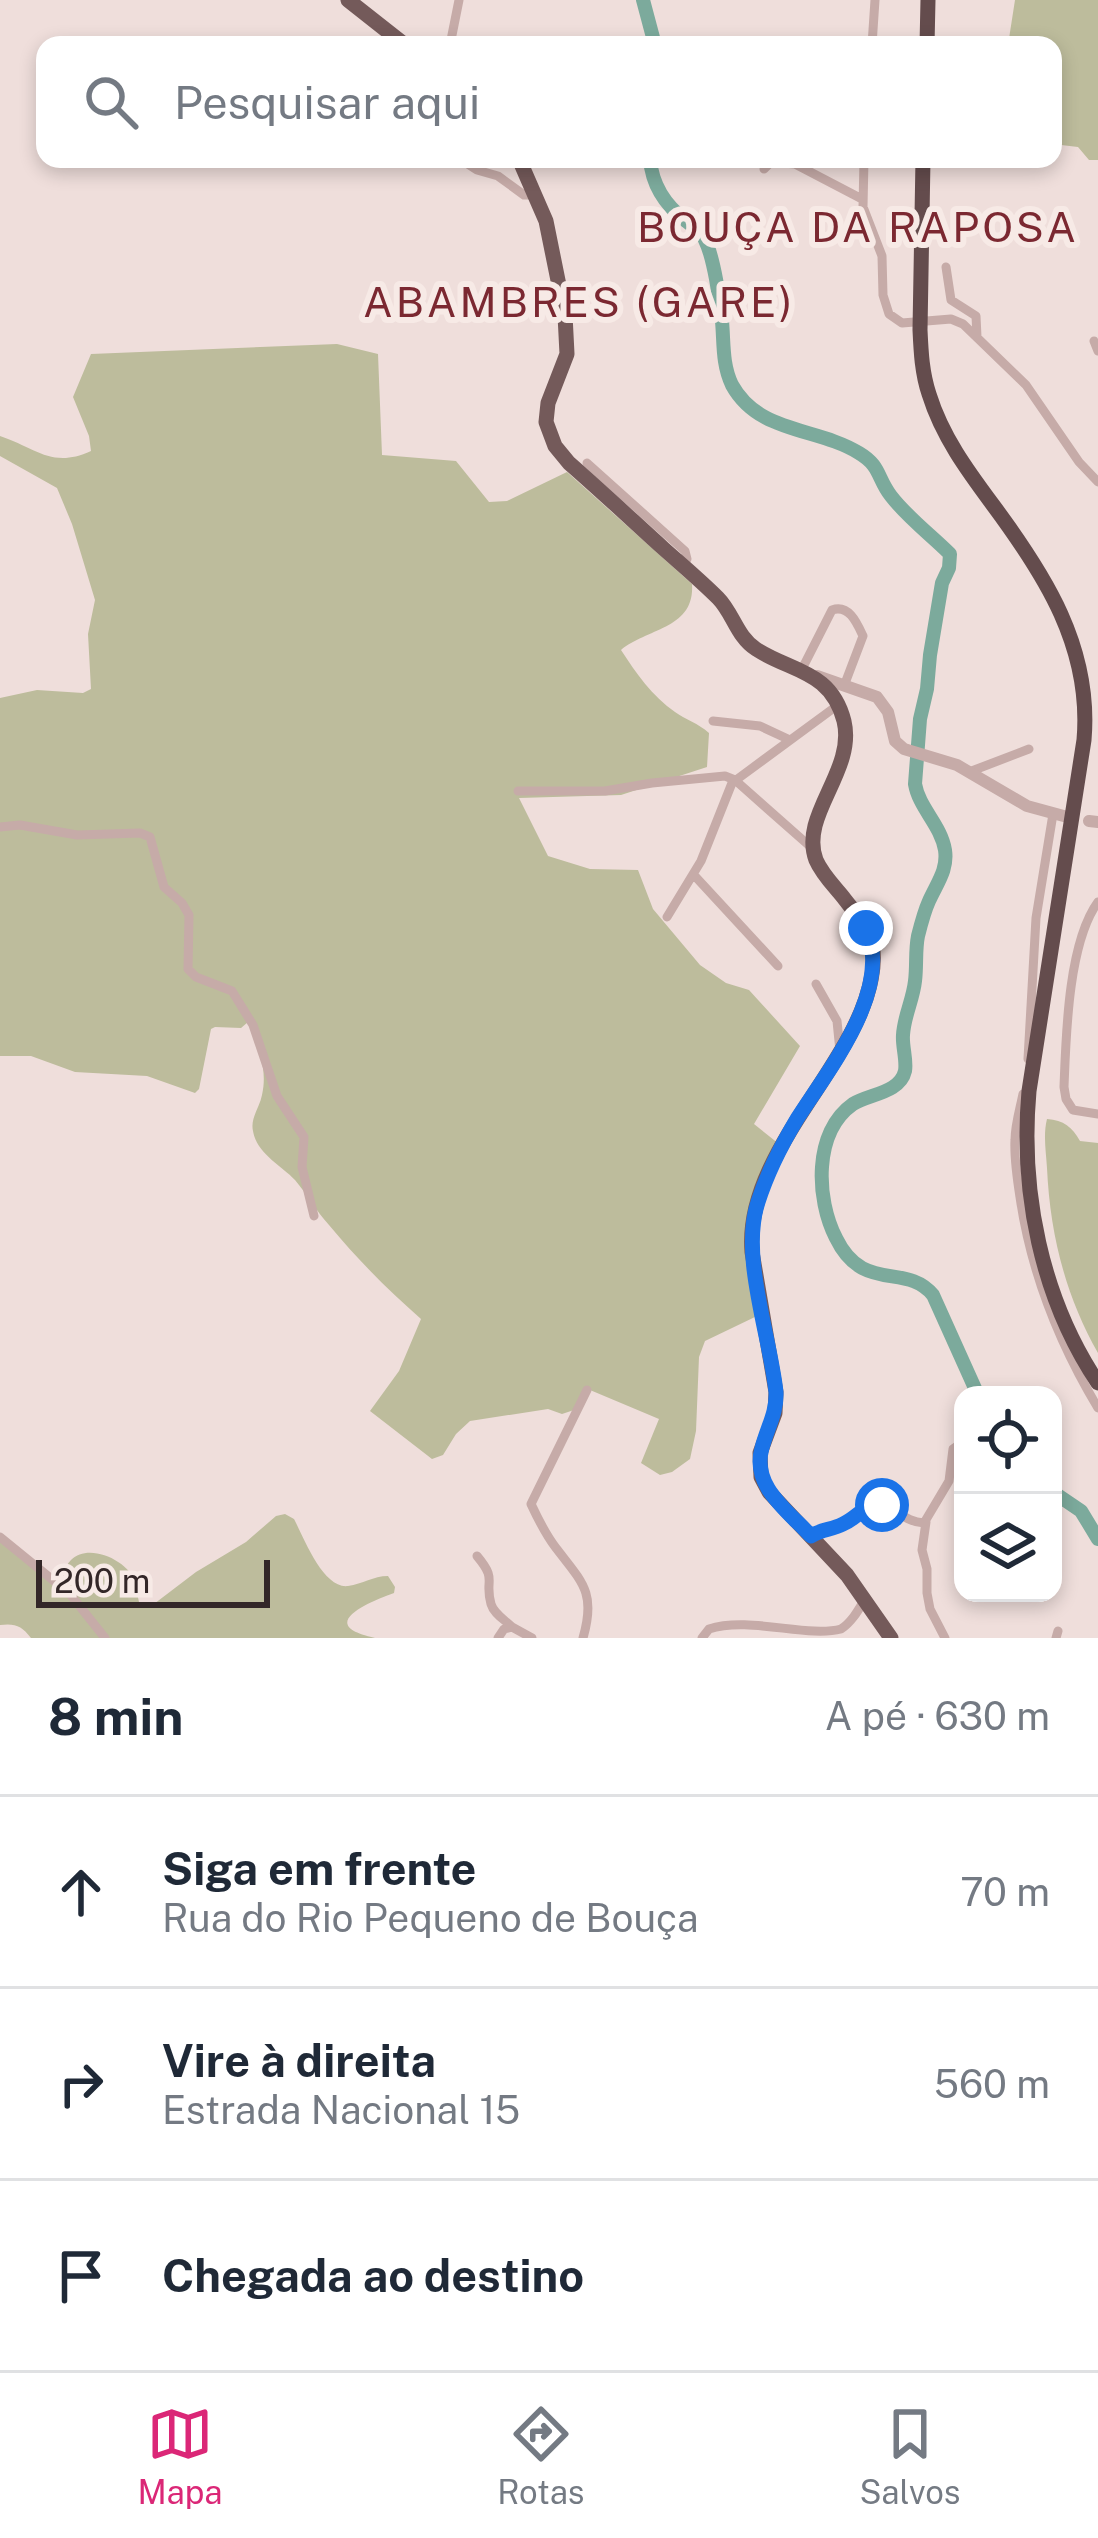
<!DOCTYPE html>
<html lang="pt">
<head>
<meta charset="utf-8">
<style>
	:root { --surface:#fff; --page:#f2f2f3; --text:#1f2937; --muted:#747a83; --line:#e0e1e3; --accent:#db2777 }
	body { margin:0; font-family:"Public Sans",sans-serif; background:var(--page); color:var(--text) }
	.controls { position:absolute; right:36px; bottom:36px; display:grid; overflow:hidden; border-radius:24px; box-shadow:0 6px 18px #0003 }
	.controls button { width:108px; height:108px; display:grid; place-items:center; padding:0; border:0; border-bottom:3px solid var(--line); background:var(--surface); color:var(--text); font:60px sans-serif }
	.scale { position:absolute; left:36px; bottom:30px; width:234px; box-sizing:border-box; padding-left:12px; border:6px solid #332728; border-top:0; font-size:33px; line-height:42px; white-space:nowrap; color:#332728; -webkit-text-stroke:9px #f7eae6; paint-order:stroke }
	.stop { position:absolute; width:36px; height:36px; margin:-27px; border:9px solid #1a73e8; border-radius:50%; background:#fff }
	.stop.end { background:#1a73e8; border-color:#fff; box-shadow:0 3px 12px #0008 }
	.list { margin:0; padding:0; list-style:none }
	h2 { display:flex; justify-content:space-between; align-items:center; height:156px; margin:0; padding:0 48px; font-size:51px }
	h2 small { font-size:39px; font-weight:400; color:var(--muted) }
	.list li { display:grid; grid-template-columns:78px 1fr auto; gap:36px; align-items:center; box-sizing:border-box; height:192px; padding:0 48px; border-top:3px solid var(--line) }
	.list b { display:block; font-size:45px; white-space:nowrap }
	.list p { margin:0; font-size:39px; white-space:nowrap; color:var(--muted) }
	.list em { font-size:39px; font-style:normal; color:var(--muted) }
	.icon { flex:none; width:66px; height:66px; fill:none; stroke:currentColor; stroke-width:2; stroke-linecap:round; stroke-linejoin:round }
	.map { position:relative; flex:none; width:1098px; height:1638px; overflow:hidden }
	.search { position:absolute; background:var(--surface); box-shadow:0 6px 18px #0003; left:36px; right:36px; top:36px; height:132px; display:flex; align-items:center; gap:30px; box-sizing:border-box; padding:0 42px; border-radius:24px; color:var(--muted); font-size:45px }
	.sheet { height:732px; background:var(--surface) }
	nav { display:flex; justify-content:space-around; align-items:center; box-sizing:border-box; height:168px; border-top:3px solid var(--line); background:var(--surface); font-size:33px; color:var(--muted) }
	nav a { display:grid; justify-items:center; gap:6px }
	nav .on { color:var(--accent) }
	.map>svg:first-child { display:block }
	.green { fill:#bdbc9c }
	.lines { fill:none; stroke-linecap:round; stroke-linejoin:round }
	.river { stroke:#7caa9c; stroke-width:14 }
	.minor { stroke:#c6aba8; stroke-width:9 }
	.tertiary { stroke:#c6aba8; stroke-width:12 }
	.primary { stroke:#745a5a; stroke-width:15 }
	.trunk { stroke:#644c4d; stroke-width:15 }
	.route { stroke:#1a73e8; stroke-width:15 }
	.labels { text-anchor:middle; stroke-width:12; stroke-linejoin:round; paint-order:stroke }
	.neighbourhood-label { font-size:42px; letter-spacing:3px; fill:#7b2831; stroke:#f7eae6 }
</style>
</head>
<body>
<div class="map">
<svg width="1098" height="1638" viewBox="0 0 1098 1638">
	<rect width="100%" height="100%" fill="#efdedb"/>
	<path class="green" d="M 1015,0 L 1098,0 L 1098,160 L 1089,160 L 1078,147 L 1053,144 L 1053,45 L 1008,45 Z
		M 337,344 L 378,354 L 382,455 L 456,461 L 489,502 L 507,501 L 567,472 L 692,584 C 695,629 647,628 621,650 C 636,673 652,696 675,712 C 686,720 698,723 709,733 L 707,767 L 621,795 L 519,798 L 548,856 L 590,869 L 638,870 L 653,909 L 700,965 L 726,983 L 749,990 L 800,1046 L 754,1124 L 779,1144 L 755,1194 L 757,1316 L 705,1341 L 699,1357 L 696,1431 L 690,1459 L 672,1472 L 660,1475 L 641,1463 L 659,1419 L 590,1390 L 580,1408 L 562,1414 L 548,1409 L 470,1421 L 456,1434 L 443,1455 L 432,1459 L 370,1411 L 399,1371 L 421,1319 C 388,1290 357,1259 329,1225 C 316,1211 307,1194 295,1180 C 281,1165 257,1154 253,1131 C 250,1118 260,1107 262,1095 C 268,1068 258,1047 248,1022 L 241,1028 L 215,1027 L 211,1029 L 199,1089 L 195,1093 L 147,1076 L 75,1072 L 31,1056 L 0,1056 L 0,698 L 37,690 L 83,693 L 91,689 L 88,634 L 95,600 L 72,524 L 57,488 L 0,456 L 0,436 C 36,448 52,469 91,451 L 89,436 L 73,397 L 91,354 Z
		M 1047,1119 C 1064,1120 1072,1127 1080,1141 L 1098,1143 L 1098,1353 C 1065,1295 1050,1233 1047,1168 C 1046,1151 1043,1135 1047,1119 Z
		M 285,1514 L 294,1519 C 304,1538 323,1589 348,1586 C 363,1584 373,1576 388,1576 L 395,1587 L 394,1593 C 369,1602 314,1625 375,1638 L 31,1638 C 22,1626 15,1623 0,1625 L 0,1541 L 56,1585 C 62,1577 64,1567 71,1560 C 89,1542 129,1561 136,1583 C 138,1589 137,1596 139,1602 L 150,1607 L 196,1572 L 246,1542 L 276,1516 Z"/>
	<g class="lines">
		<path class="river" d="M 643,0 L 655,45
			M 650,159 C 652,185 665,205 686,221 C 693,226 701,231 705,240 C 714,258 720,301 722,321 C 724,343 722,364 732,385 C 759,434 817,427 859,453 C 881,466 877,478 891,496 C 908,518 931,535 950,554 L 949,568 L 942,583 L 930,655 L 927,689 L 920,719 L 915,784 C 919,808 941,825 945,850 C 948,870 937,883 929,901 C 924,912 921,924 918,936 C 915,951 917,966 915,981 C 913,1000 904,1016 903,1035 C 902,1046 907,1060 905,1071 C 900,1093 869,1094 853,1104 C 813,1132 816,1199 836,1238 C 863,1294 906,1262 933,1295 L 978,1395
			M 1053,1492 L 1081,1511 L 1098,1539"/>
		<path class="minor" d="M 450,45 L 459,0
			M 872,45 L 875,0
			M 460,159 L 477,170 L 498,176 L 524,195 L 536,195
			M 864,159 L 863,207 L 882,256 L 883,295 L 889,314 L 902,323 L 951,319 L 963,324 L 1026,385 L 1079,462 L 1098,482
			M 764,169 L 771,162 L 795,164 L 862,199
			M 946,267 L 951,300 L 976,316 L 977,337
			M 1094,341 L 1098,351
			M 587,463 L 685,551 L 687,559 L 682,565
			M 802,669 L 832,610 C 849,604 857,623 863,636 L 844,686
			M 713,721 L 760,726 L 790,740
			M 969,772 L 1029,749
			M 518,791 L 605,791 L 652,783 L 725,776 L 735,780 L 813,849
			M 0,827 L 20,825 L 77,835 L 140,833 L 150,837 L 164,887 L 182,903 L 189,915 L 188,969 L 196,977 L 232,991 L 253,1025 L 277,1096 L 304,1137 L 302,1167 L 314,1216
			M 693,874 L 778,966
			M 1098,902 C 1068,943 1066,1036 1064,1087 L 1066,1099 L 1073,1110 L 1098,1114
			M 667,917 L 701,861 L 732,783 L 838,705
			M 816,984 L 837,1021 L 840,1051
			M 1028,1059 L 1036,918 L 1053,814
			M 1023,1094 C 1020,1109 1015,1125 1015,1140 C 1014,1159 1017,1178 1020,1197 C 1031,1272 1059,1343 1098,1408
			M 926,1522 L 922,1550 L 927,1569 L 927,1593 L 930,1609 L 945,1638
			M 811,1536 C 823,1528 836,1529 847,1522 C 861,1512 870,1498 889,1507 C 902,1514 908,1522 924,1523 L 949,1481 L 953,1449 L 963,1442
			M 0,1537 L 70,1594 L 105,1638
			M 477,1556 C 498,1581 484,1579 491,1604 C 494,1614 504,1619 512,1627
			M 498,1638 L 504,1629 L 512,1627 L 532,1638
			M 583,1638 C 596,1593 583,1583 556,1548 C 546,1535 538,1519 531,1504 L 587,1390
			M 702,1638 L 709,1629 C 749,1616 807,1638 841,1629 C 852,1622 859,1609 865,1599
			M 1056,1638 L 1058,1631"/>
		<path class="tertiary" d="M 817,676 L 877,697 L 888,712 L 895,741 L 904,749 L 957,765 L 1027,806 L 1071,818
			M 1089,821 L 1098,822"/>
		<path class="primary" d="M 348,0 L 405,45
			M 519,159 L 546,221 L 565,315 L 567,354 L 548,403 L 546,422 L 555,446 L 569,463 C 601,491 632,520 664,549 C 682,565 701,581 718,598 C 733,613 737,637 756,649 C 791,672 831,670 844,721 C 856,771 799,815 816,860 C 822,874 834,886 843,897 C 852,909 863,921 869,934 C 880,961 868,998 856,1023 C 823,1094 745,1169 752,1252 L 776,1392 L 775,1413 L 760,1453 L 761,1477 L 769,1492 L 847,1575 L 891,1638"/>
		<path class="trunk" d="M 927,45 L 928,0
			M 923,159 L 920,330 C 921,352 922,373 929,394 C 942,436 967,470 993,505 C 1045,575 1092,648 1084,740 L 1029,1091 C 1020,1191 1041,1298 1098,1383"/>
	</g>
	<g class="lines">
		<path class="route" d="M 866,928 C 894,990 828,1070 797,1119 C 782,1144 767,1174 758,1202 C 740,1256 770,1335 776,1392 C 777,1413 767,1428 762,1448 C 751,1486 788,1511 811,1536 C 822,1529 832,1530 843,1524 C 859,1517 862,1505 882,1505"/>
	</g>
	<g class="labels">
		<g class="neighbourhood-label">
			<text x="858" y="242">BOUÇA DA RAPOSA</text>
			<text x="579" y="317">ABAMBRES (GARE)</text>
		</g>
	</g>
</svg>
<div class="controls">
<button><svg class="icon" aria-label="locate" viewBox="0 0 24 24"><circle cx="12" cy="12" r="6"/><path d="M12 2v4M12 18v4M2 12h4M18 12h4"/></svg></button>
<button><svg class="icon" aria-label="layers" viewBox="0 0 24 24"><path d="M12 4l9 5-9 5-9-5zM3 14l9 5 9-5"/></svg></button>
</div>
<div class="scale">200 m</div>
<div class="stop" style="left:882px;top:1505px"></div>
<div class="stop end" style="left:866px;top:928px"></div>
<div class="search"><svg class="icon" aria-label="search" viewBox="0 0 24 24"><circle cx="10" cy="10" r="6"/><path d="M15 15l6 6"/></svg>Pesquisar aqui</div>
</div>
<section class="sheet">
<h2>8 min<small>A pé · 630 m</small></h2>
<ul class="list">
<li><svg class="icon" aria-label="ahead" viewBox="0 0 24 24"><path d="M12 20V5M6 11l6-6 6 6"/></svg><div><b>Siga em frente</b><p>Rua do Rio Pequeno de Bouça</p></div><em>70 m</em></li>
<li><svg class="icon" aria-label="right" viewBox="0 0 24 24"><path d="M7 20v-9h11M14 6l5 5-5 5"/></svg><div><b>Vire à direita</b><p>Estrada Nacional 15</p></div><em>560 m</em></li>
<li><svg class="icon" aria-label="arrive" viewBox="0 0 24 24"><path d="M6 21V4h12l-3 4 3 4H6"/></svg><div><b>Chegada ao destino</b></div></li>
</ul>
</section>
<nav>
<a class="on"><svg class="icon" aria-label="map" viewBox="0 0 24 24"><path d="M3 6l6-2 6 2 6-2v14l-6 2-6-2-6 2zM9 4v14M15 6v14"/></svg>Mapa</a>
<a><svg class="icon" aria-label="directions" viewBox="0 0 24 24"><path d="M12 3l9 9-9 9-9-9zM9 14v-3h6M13 9l2 2-2 2"/></svg>Rotas</a>
<a><svg class="icon" aria-label="saved" viewBox="0 0 24 24"><path d="M7 4h10v16l-5-4-5 4z"/></svg>Salvos</a>
</nav>
</body>
</html>
